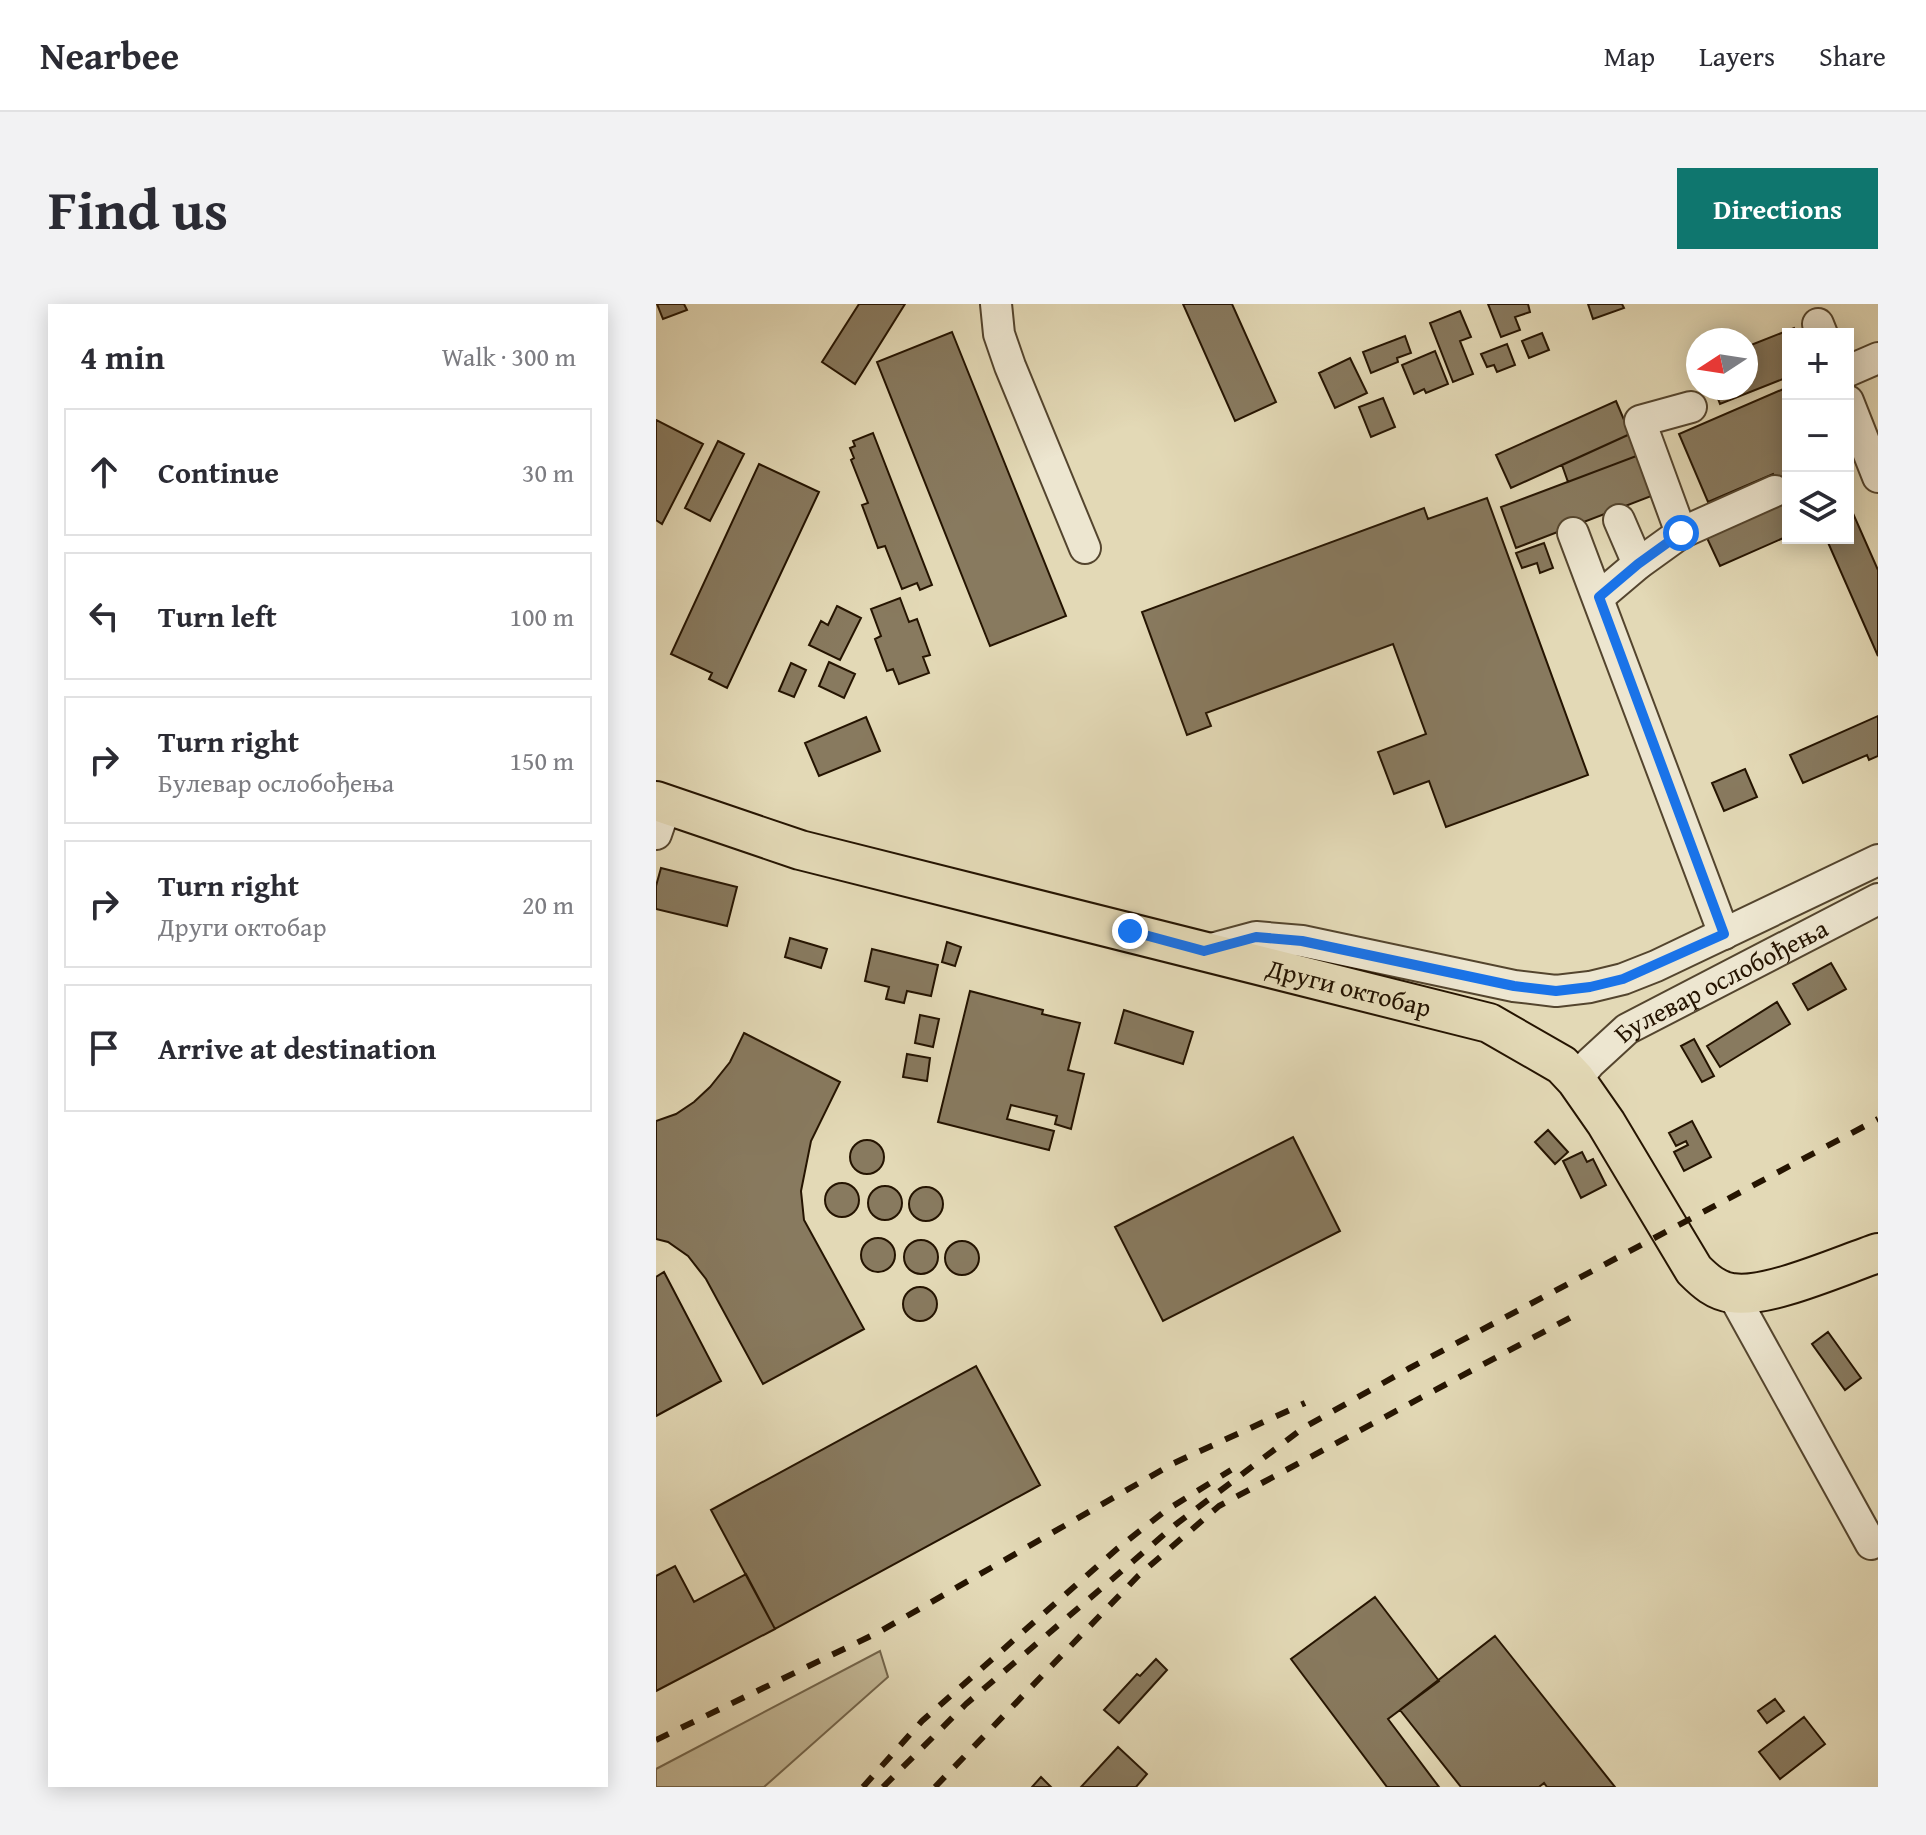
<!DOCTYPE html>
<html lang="en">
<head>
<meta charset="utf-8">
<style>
	:root { --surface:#fff; --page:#f2f2f3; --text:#2b2b33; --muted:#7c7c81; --line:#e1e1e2; --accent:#0f766e }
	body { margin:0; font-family:"Gentium Book Plus",serif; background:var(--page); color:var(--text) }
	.controls { position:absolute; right:24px; top:24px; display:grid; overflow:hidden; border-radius:0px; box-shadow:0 4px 20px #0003 }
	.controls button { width:72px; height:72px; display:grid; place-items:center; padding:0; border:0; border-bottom:2px solid var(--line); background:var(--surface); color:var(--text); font:40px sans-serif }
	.compass { position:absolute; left:1030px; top:24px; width:72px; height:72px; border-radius:50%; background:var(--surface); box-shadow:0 4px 20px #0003; rotate:258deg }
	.stop { position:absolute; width:24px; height:24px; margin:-18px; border:6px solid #1a73e8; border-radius:50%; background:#fff }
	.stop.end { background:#1a73e8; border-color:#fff; box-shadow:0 2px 8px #0008 }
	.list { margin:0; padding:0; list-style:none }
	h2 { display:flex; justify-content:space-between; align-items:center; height:104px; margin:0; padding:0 32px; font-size:34px }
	h2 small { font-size:26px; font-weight:400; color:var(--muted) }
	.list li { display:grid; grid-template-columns:52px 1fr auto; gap:24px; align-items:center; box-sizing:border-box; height:128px; margin:0 16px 16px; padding:0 16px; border:2px solid var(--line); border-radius:0px }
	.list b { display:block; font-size:30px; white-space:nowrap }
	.list p { margin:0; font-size:26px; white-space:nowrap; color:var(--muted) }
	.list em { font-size:26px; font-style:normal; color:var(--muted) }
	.icon { flex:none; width:44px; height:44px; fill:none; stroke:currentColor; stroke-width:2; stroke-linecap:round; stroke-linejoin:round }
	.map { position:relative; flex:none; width:1222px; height:1483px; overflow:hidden; border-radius:0px }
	header { display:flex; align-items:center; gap:48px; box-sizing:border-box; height:112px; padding:0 40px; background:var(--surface); border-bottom:2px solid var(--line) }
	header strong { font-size:38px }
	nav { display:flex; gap:44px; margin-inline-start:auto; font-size:28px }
	.intro { display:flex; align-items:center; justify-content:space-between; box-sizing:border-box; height:192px; padding:0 48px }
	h1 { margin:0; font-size:56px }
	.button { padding:20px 36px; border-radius:0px; background:var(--accent); color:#fff; font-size:28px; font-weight:700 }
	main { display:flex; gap:48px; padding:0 48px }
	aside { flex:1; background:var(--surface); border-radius:0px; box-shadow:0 4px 20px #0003 }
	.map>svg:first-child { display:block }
	.green { fill:#c3b897; stroke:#74664c; stroke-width:2 }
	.building { fill:#887a5f; stroke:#251401; stroke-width:2 }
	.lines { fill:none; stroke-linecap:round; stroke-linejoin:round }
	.minor-casing { stroke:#54452e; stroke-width:34 }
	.major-casing { stroke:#251401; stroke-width:42 }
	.minor { stroke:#ede6d0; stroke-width:30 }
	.major { stroke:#e3d9b6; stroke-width:38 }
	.rail { stroke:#251401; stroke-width:6; stroke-dasharray:14 14; stroke-linecap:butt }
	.route { stroke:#1a73e8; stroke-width:10 }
	.labels { text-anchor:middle; stroke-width:6; stroke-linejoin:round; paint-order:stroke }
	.street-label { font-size:26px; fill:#251401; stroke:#ede6d0 }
</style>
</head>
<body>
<header>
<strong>Nearbee</strong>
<nav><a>Map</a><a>Layers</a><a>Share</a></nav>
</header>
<div class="intro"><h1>Find us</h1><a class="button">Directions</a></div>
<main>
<aside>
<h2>4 min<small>Walk · 300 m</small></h2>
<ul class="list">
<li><svg class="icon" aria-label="ahead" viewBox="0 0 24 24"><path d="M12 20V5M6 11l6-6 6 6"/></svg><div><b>Continue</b></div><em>30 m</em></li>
<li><svg class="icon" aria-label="left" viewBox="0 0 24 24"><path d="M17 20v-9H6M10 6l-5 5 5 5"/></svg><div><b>Turn left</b></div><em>100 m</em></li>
<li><svg class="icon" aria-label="right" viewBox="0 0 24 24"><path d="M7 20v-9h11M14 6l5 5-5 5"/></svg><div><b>Turn right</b><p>Булевар ослобођења</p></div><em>150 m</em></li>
<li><svg class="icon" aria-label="right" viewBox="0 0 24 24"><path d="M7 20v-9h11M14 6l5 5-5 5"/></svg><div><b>Turn right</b><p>Други октобар</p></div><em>20 m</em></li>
<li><svg class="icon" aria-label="arrive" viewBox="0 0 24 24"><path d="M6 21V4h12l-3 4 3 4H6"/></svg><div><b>Arrive at destination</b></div></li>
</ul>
</aside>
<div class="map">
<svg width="1222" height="1483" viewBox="0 0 1222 1483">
	<rect width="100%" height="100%" fill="#e3d9b6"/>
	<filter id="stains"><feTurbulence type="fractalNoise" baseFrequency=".0025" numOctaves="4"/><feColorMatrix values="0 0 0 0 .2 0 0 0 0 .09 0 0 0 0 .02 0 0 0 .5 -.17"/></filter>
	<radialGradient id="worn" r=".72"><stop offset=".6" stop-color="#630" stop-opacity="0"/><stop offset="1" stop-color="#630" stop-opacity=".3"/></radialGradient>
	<path class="green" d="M 224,1347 L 232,1373 L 108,1483 L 0,1483 L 0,1465 Z"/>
	<path class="building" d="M 1,0 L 28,0 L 31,6 L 7,15 Z
		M 203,0 L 249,0 L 199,80 L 166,58 Z
		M 527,0 L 576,0 L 620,98 L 579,117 Z
		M 832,0 L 872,0 L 874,8 L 859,13 L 864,26 L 845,33 Z
		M 932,0 L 966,0 L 968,4 L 937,15 Z
		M 804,7 L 815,33 L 804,37 L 817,70 L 797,78 L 774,19 Z
		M 1138,24 L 1140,30 L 1132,30 L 1132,73 L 1064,100 L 1058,84 L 1090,84 L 1090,43 Z
		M 296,28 L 410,312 L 334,342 L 221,58 Z
		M 886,29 L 893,46 L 873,54 L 866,37 Z
		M 749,32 L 755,49 L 741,54 L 742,58 L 715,69 L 707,48 Z
		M 851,40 L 859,61 L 841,68 L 838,61 L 831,63 L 825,50 Z
		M 779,47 L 792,80 L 770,89 L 768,85 L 758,90 L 746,61 Z
		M 694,54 L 711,89 L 679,104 L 663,69 Z
		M 1132,83 L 1132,197 L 1129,198 L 1117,170 L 1052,198 L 1023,130 Z
		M 727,94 L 739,123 L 715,133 L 703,103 Z
		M 960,97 L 974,130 L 855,184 L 840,151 Z
		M 0,116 L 47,140 L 6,220 L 0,216 Z
		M 217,129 L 276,281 L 264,286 L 261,279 L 246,285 L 229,242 L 222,244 L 206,201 L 212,199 L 195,156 L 198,154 L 194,144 L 199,142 L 197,137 Z
		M 974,130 L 983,151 L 912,178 L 906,161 Z
		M 62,137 L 88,150 L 54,217 L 29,204 Z
		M 983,151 L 998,191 L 860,244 L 845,203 Z
		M 103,160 L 163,188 L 71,384 L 53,375 L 56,369 L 15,350 Z
		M 831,194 L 932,471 L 790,523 L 773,477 L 738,490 L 722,448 L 770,430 L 737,340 L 550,409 L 555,422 L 531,431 L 486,308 L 768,204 L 772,215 Z
		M 1132,197 L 1132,232 L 1064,262 L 1051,234 Z
		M 1192,198 L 1222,266 L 1222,352 L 1170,234 L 1192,234 Z
		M 888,239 L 897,264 L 884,269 L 881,259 L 866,264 L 860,249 Z
		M 244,294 L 253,318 L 261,315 L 274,351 L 267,353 L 273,369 L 243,380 L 237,365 L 231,367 L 219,335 L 225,332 L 215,305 Z
		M 181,302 L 205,314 L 184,356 L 153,341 L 165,317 L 172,321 Z
		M 173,358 L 199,370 L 188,394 L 163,382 Z
		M 135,359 L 150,366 L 138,393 L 123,387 Z
		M 1222,412 L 1222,452 L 1213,456 L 1211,451 L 1147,479 L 1134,451 Z
		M 210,413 L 224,447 L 163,472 L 149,439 Z
		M 1089,465 L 1101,493 L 1068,507 L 1056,479 Z
		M 5,564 L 81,583 L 71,622 L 0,605 L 0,582 Z
		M 134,634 L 171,645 L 165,664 L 129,653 Z
		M 291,638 L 305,643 L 299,662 L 286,658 Z
		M 216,645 L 282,661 L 275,692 L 251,687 L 248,699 L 230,695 L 233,683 L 209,677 Z
		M 1175,659 L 1190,685 L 1152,706 L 1137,680 Z
		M 314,687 L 387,706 L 386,710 L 424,719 L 412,766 L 428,770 L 415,825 L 399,820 L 401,812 L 355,801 L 351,815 L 398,827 L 393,846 L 282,818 Z
		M 1121,698 L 1134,720 L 1064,763 L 1051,742 Z
		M 468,706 L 537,728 L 527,760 L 459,739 Z
		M 264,711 L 283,715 L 277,743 L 259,739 Z
		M 88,729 L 184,778 L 155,837 L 145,887 L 148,916 L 208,1025 L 107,1080 L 50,975 L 32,952 L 12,938 L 0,935 L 0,817 L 20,810 L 38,798 L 54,783 L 74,758 Z
		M 1038,735 L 1058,772 L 1046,778 L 1025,742 Z
		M 251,750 L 274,754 L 271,777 L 247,773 Z
		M 1036,817 L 1055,853 L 1028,867 L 1018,848 L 1032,841 L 1030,837 L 1020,842 L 1013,829 Z
		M 892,826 L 912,848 L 899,860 L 879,838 Z
		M 637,833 L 684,927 L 507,1017 L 459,923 Z
		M194 853a17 17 0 1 1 34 0a17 17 0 1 1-34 0Z
		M 926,848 L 931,858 L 937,855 L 950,881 L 925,894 L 907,857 Z
		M169 896a17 17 0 1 1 34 0a17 17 0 1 1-34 0Z
		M212 899a17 17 0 1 1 34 0a17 17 0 1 1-34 0Z
		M253 900a17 17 0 1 1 34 0a17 17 0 1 1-34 0Z
		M205 951a17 17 0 1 1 34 0a17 17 0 1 1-34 0Z
		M248 953a17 17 0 1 1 34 0a17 17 0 1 1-34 0Z
		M289 954a17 17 0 1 1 34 0a17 17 0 1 1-34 0Z
		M 8,968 L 65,1077 L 0,1112 L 0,973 Z
		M247 1000a17 17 0 1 1 34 0a17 17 0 1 1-34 0Z
		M 1172,1028 L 1205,1074 L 1189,1086 L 1156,1040 Z
		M 320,1062 L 384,1181 L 119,1325 L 55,1206 Z
		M 19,1262 L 38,1298 L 90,1270 L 119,1325 L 0,1387 L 0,1272 Z
		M 719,1293 L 783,1377 L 732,1415 L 783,1483 L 731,1483 L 635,1355 Z
		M 839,1332 L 959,1483 L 891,1483 L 888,1479 L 883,1483 L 805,1483 L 744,1406 Z
		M 500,1355 L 511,1366 L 463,1419 L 448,1406 L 481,1370 L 484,1372 Z
		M 1119,1395 L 1128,1407 L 1111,1419 L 1102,1407 Z
		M 1148,1413 L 1169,1440 L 1124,1475 L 1103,1448 Z
		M 462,1443 L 491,1470 L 480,1483 L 425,1483 Z
		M 385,1473 L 395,1483 L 376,1483 Z"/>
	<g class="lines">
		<g class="minor-casing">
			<g id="minor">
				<path d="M 340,0 L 343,30 L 354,62 L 429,244"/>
				<path d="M 1162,20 L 1166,30"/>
				<path d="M 1192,67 L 1222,54"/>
				<path d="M 1192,97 L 1222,173"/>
				<path d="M 963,216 L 982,260"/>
				<path d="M 917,229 L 1068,630"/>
				<path d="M 1025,229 L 984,117 L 1035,103"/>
				<path d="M 943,293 L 982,260 L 1025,229 L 1119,187"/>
				<path d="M 0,530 L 10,501"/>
				<path d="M 548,647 L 600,633 L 646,637 L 858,682 L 900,687 L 934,683 L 967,675 L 1000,662 L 1222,556"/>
				<path id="s1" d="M 920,776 L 934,759 L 971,725 L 1222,595"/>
				<path d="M 1076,989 L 1215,1240"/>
			</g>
		</g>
		<g class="major-casing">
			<g id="major">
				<path id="s2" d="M 0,497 L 144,546 L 833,719 L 906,761 L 920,776 L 950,819 L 1038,966 C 1049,977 1060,987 1076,989 C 1111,995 1186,961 1222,949"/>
			</g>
		</g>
		<use href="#minor" class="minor"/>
		<use href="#major" class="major"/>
		<path class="rail" d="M 0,1436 L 223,1328 L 518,1159 L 649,1099
			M 207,1483 L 266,1417 L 462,1244 L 509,1207 L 575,1166
			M 227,1483 L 310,1400 L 475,1259 L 519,1221 L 647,1124 L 752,1065 L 1222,815
			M 279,1483 L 482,1272 L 563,1202 L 921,1010"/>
	</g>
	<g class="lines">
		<path class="route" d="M 474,627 L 548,647 L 600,633 L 646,637 L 858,682 L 900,687 L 934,683 L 967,675 L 1068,630 L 943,293 L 982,260 L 1025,229"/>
	</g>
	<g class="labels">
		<g class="street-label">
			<text dy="9" stroke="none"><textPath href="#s1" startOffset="178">Булевар ослобођења</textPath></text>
			<text dy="9" stroke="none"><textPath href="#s2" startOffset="718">Други октобар</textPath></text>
		</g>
	</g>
	<rect width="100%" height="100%" filter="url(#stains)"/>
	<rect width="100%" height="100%" fill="url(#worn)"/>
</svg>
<div class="controls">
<button>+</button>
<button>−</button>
<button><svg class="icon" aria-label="layers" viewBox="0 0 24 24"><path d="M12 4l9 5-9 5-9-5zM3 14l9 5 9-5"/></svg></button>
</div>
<svg class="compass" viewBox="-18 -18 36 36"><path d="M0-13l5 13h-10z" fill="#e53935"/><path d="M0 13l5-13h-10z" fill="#7c7c81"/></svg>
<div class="stop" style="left:1025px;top:229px"></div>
<div class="stop end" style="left:474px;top:627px"></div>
</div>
</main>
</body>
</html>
